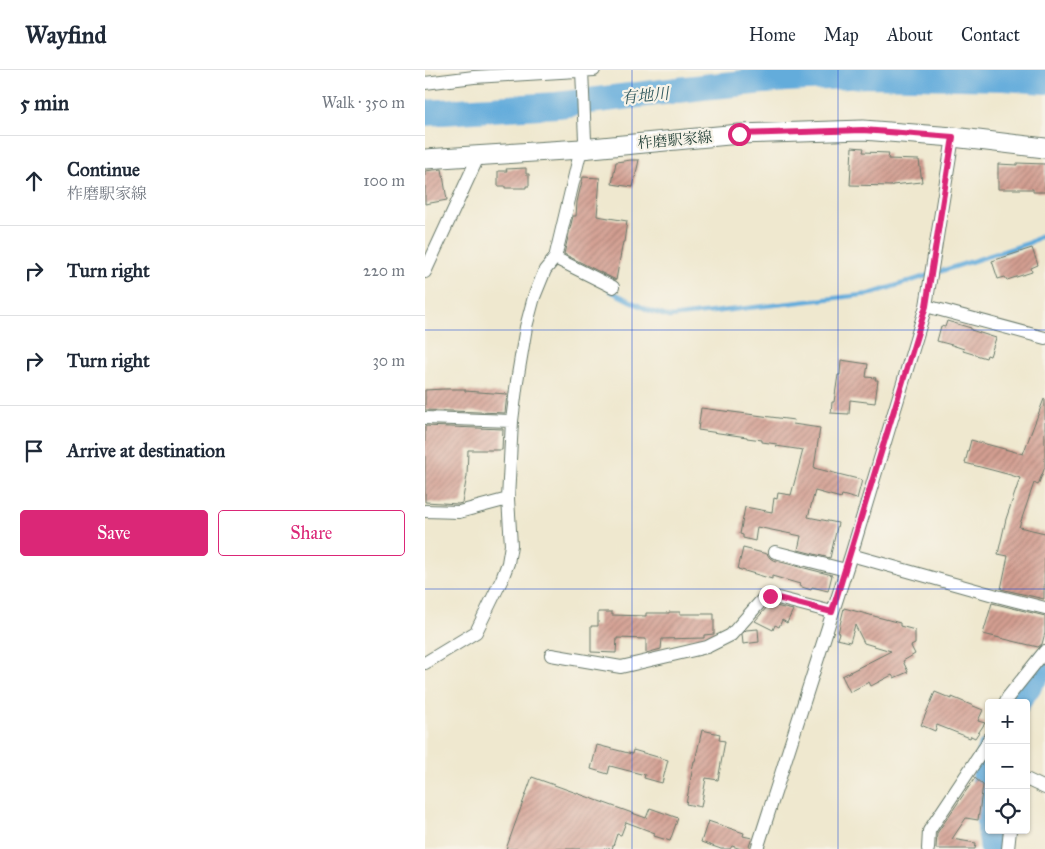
<!DOCTYPE html>
<html lang="en">
<head>
<meta charset="utf-8">
<style>
	:root { --surface:#fff; --page:#f6f6f7; --text:#1f2937; --muted:#747a83; --line:#e0e1e3; --accent:#db2777 }
	body { margin:0; font-family:"IM FELL Great Primer","Noto Serif JP",serif; background:var(--page); color:var(--text) }
	.controls { position:absolute; right:15px; bottom:15px; display:grid; overflow:hidden; border-radius:5px; box-shadow:0 1px 4px #0004 }
	.controls button { width:45px; height:45px; display:grid; place-items:center; padding:0; border:0; border-bottom:1px solid var(--line); background:var(--surface); color:var(--text); font:25px sans-serif }
	.stop { position:absolute; width:15px; height:15px; margin:-11px; border:4px solid #db2777; border-radius:50%; background:#fff }
	.stop.end { background:#db2777; border-color:#fff; box-shadow:0 1px 5px #0008 }
	.list { margin:0; padding:0; list-style:none }
	h2 { display:flex; justify-content:space-between; align-items:center; height:65px; margin:0; padding:0 20px; font-size:21px }
	h2 small { font-size:16px; font-weight:400; color:var(--muted) }
	.list li { display:grid; grid-template-columns:32px 1fr auto; gap:15px; align-items:center; box-sizing:border-box; height:90px; padding:0 20px; border-top:1px solid var(--line) }
	.list b { display:block; font-size:19px; white-space:nowrap }
	.list p { margin:0; font-size:16px; white-space:nowrap; color:var(--muted) }
	.list em { font-size:16px; font-style:normal; color:var(--muted) }
	.actions { display:flex; gap:10px; padding:15px 20px }
	.actions a { flex:1; padding:11px 0; border:1px solid var(--accent); border-radius:5px; text-align:center; font-size:18px; color:var(--accent) }
	.actions .main { background:var(--accent); color:#fff }
	.icon { flex:none; width:28px; height:28px; fill:none; stroke:currentColor; stroke-width:2; stroke-linecap:round; stroke-linejoin:round }
	.map { position:relative; flex:none; width:620px; height:779px; overflow:hidden }
	header { display:flex; align-items:center; gap:30px; box-sizing:border-box; height:70px; padding:0 25px; background:var(--surface); border-bottom:1px solid var(--line) }
	header strong { font-size:24px }
	nav { display:flex; gap:28px; margin-inline-start:auto; font-size:18px }
	main { display:flex }
	aside { flex:1; background:var(--surface) }
	.map>svg:first-child { display:block }
	.lines { fill:none; stroke-linecap:round; stroke-linejoin:round }
	.stream { stroke:#63acdb; stroke-width:4.5 }
	.river { stroke:#63acdb; stroke-width:26 }
	.building { fill:url(#building-hatch) }
	.street-casing { stroke:#68796a; stroke-width:14 }
	.secondary-casing { stroke:#68796a; stroke-width:21 }
	.street { stroke:#fff; stroke-width:12 }
	.secondary { stroke:#fff; stroke-width:19 }
	.route { stroke:#db2777; stroke-width:6 }
	.grid { fill:none; stroke:#1d4ed8; stroke-width:1; stroke-opacity:0.55 }
	.labels { text-anchor:middle; stroke-width:4.5; stroke-linejoin:round; paint-order:stroke }
	.street-label { font-size:15px; fill:#1f3d34; stroke:#f7f3e8 }
	.water-label { font-size:16px; font-style:italic; fill:#30595e; stroke:#f7f3e8 }
</style>
</head>
<body>
<header>
<strong>Wayfind</strong>
<nav><a>Home</a><a>Map</a><a>About</a><a>Contact</a></nav>
</header>
<main>
<aside>
<h2>5 min<small>Walk · 350 m</small></h2>
<ul class="list">
<li><svg class="icon" aria-label="ahead" viewBox="0 0 24 24"><path d="M12 20V5M6 11l6-6 6 6"/></svg><div><b>Continue</b><p>柞磨駅家線</p></div><em>100 m</em></li>
<li><svg class="icon" aria-label="right" viewBox="0 0 24 24"><path d="M7 20v-9h11M14 6l5 5-5 5"/></svg><div><b>Turn right</b></div><em>220 m</em></li>
<li><svg class="icon" aria-label="right" viewBox="0 0 24 24"><path d="M7 20v-9h11M14 6l5 5-5 5"/></svg><div><b>Turn right</b></div><em>30 m</em></li>
<li><svg class="icon" aria-label="arrive" viewBox="0 0 24 24"><path d="M6 21V4h12l-3 4 3 4H6"/></svg><div><b>Arrive at destination</b></div></li>
</ul>
<div class="actions"><a class="main">Save</a><a>Share</a></div>
</aside>
<div class="map">
<svg width="620" height="779" viewBox="0 0 620 779">
	<defs>
		<pattern id="building-hatch" width="6" height="6" patternUnits="userSpaceOnUse" patternTransform="scale(1.25)"><rect width="6" height="6" fill="#d39e91"/><path d="M-1 1l2-2M0 6l6-6M5 7l2-2" fill="none" stroke="#ab8277"/></pattern>
	</defs>
	<rect width="100%" height="100%" fill="#f7f3e8"/>
	<filter id="ink" filterUnits="userSpaceOnUse"><feTurbulence type="fractalNoise" baseFrequency=".02" numOctaves="2"/><feDisplacementMap in="SourceGraphic" scale="10" xChannelSelector="R" yChannelSelector="G"/><feConvolveMatrix kernelMatrix="1 2 1 2 8 2 1 2 1" color-interpolation-filters="sRGB"/></filter>
	<filter id="wash" filterUnits="userSpaceOnUse"><feTurbulence type="fractalNoise" baseFrequency=".0096" numOctaves="4" result="noise"/><feDisplacementMap in="SourceGraphic" scale="20" xChannelSelector="R" yChannelSelector="G"/><feGaussianBlur stdDeviation="1.12" result="paint"/><feColorMatrix in="noise" values="0 0 0 0 0 0 0 0 0 0 0 0 0 0 0 0 0 1.4 0 .05"/><feComposite in="paint" operator="in"/></filter>
	<g filter="url(#wash)">
		<rect width="100%" height="100%" fill="#efe8cf"/>
		<g class="lines">
			<path class="stream" d="M 185,221 L 223,240 L 244,247 L 445,224 L 604,173 L 620,164"/>
			<path class="river" d="M 0,43 L 132,35 L 278,17 L 361,9 L 444,5 L 579,8 L 620,11
				M 592,633 L 620,592
				M 564,682 C 557,703 561,731 564,752
				M 565,760 L 568,779"/>
		</g>
		<g id="blocks">
			<path class="building" d="M 427,77 L 439,78 L 438,82 L 464,83 L 463,89 L 494,90 L 497,112 L 467,115 L 467,116 L 425,115 Z
				M 206,90 L 214,90 L 208,117 L 187,114 L 191,92 Z
				M 592,93 L 620,94 L 620,122 L 608,122 L 608,119 L 573,119 L 573,94 L 592,95 Z
				M 101,98 L 101,104 L 104,104 L 104,116 L 101,116 L 101,118 L 80,118 L 80,116 L 73,116 L 73,101 L 82,101 L 81,99 Z
				M 17,99 L 22,130 L 0,134 L 0,101 Z
				M 158,107 L 175,108 L 172,146 L 202,151 L 199,172 L 198,172 L 191,210 L 139,184 L 148,146 L 151,146 L 152,132 Z
				M 607,178 L 613,195 L 606,198 L 607,202 L 582,210 L 580,207 L 573,209 L 567,191 Z
				M 522,251 L 546,258 L 546,260 L 571,268 L 565,286 L 562,285 L 561,288 L 538,281 L 539,279 L 527,275 L 512,271 L 516,256 L 520,257 Z
				M 416,290 L 443,294 L 441,307 L 451,308 L 450,310 L 453,310 L 450,333 L 425,330 L 424,344 L 406,343 L 407,332 L 409,332 L 413,305 L 415,305 Z
				M 20,319 L 40,319 L 40,321 L 82,324 L 80,343 L 0,340 L 0,320 Z
				M 619,329 L 620,329 L 620,397 L 613,415 L 609,413 L 594,457 L 620,463 L 619,529 L 576,519 L 583,486 L 573,484 L 581,449 L 595,408 L 582,404 L 540,393 L 546,370 L 598,384 Z
				M 276,338 L 369,350 L 368,354 L 395,358 L 389,398 L 437,410 L 432,429 L 417,425 L 416,428 L 390,421 L 383,447 L 413,453 L 405,488 L 373,480 L 376,466 L 332,457 L 330,471 L 318,468 L 318,465 L 315,464 L 320,437 L 347,442 L 349,428 L 352,429 L 353,423 L 366,425 L 378,380 L 351,376 L 352,374 L 337,372 L 337,370 L 322,368 L 322,367 L 273,360 Z
				M 0,356 L 78,359 L 77,380 L 43,380 L 42,406 L 37,433 L 33,434 L 0,432 Z
				M 318,478 L 342,484 L 345,488 L 348,490 L 407,505 L 403,521 L 387,517 L 386,520 L 374,516 L 375,514 L 347,506 L 347,509 L 313,499 Z
				M 567,533 L 620,546 L 620,563 L 617,574 L 613,577 L 558,564 Z
				M 346,535 L 368,540 L 362,553 L 357,550 L 354,557 L 350,555 L 348,560 L 330,551 L 342,537 Z
				M 419,538 L 475,553 L 475,556 L 490,560 L 490,574 L 486,576 L 490,584 L 478,591 L 483,602 L 469,608 L 467,605 L 446,616 L 444,612 L 425,622 L 417,606 L 466,581 L 439,573 L 430,555 L 425,572 L 412,569 L 414,563 L 413,563 Z
				M 173,542 L 187,542 L 187,545 L 221,546 L 221,543 L 244,543 L 244,542 L 255,542 L 255,544 L 289,544 L 289,564 L 279,565 L 279,568 L 237,569 L 236,579 L 221,583 L 221,569 L 192,568 L 191,583 L 166,582 L 166,556 L 173,556 Z
				M 333,559 L 334,572 L 318,574 L 317,564 L 321,560 Z
				M 510,622 L 527,629 L 527,627 L 558,640 L 553,651 L 560,653 L 550,668 L 546,666 L 545,668 L 512,655 L 510,661 L 496,655 Z
				M 277,660 L 295,664 L 294,670 L 300,671 L 293,710 L 281,708 L 276,737 L 261,734 L 269,691 L 270,691 Z
				M 172,675 L 207,684 L 208,680 L 243,690 L 237,713 L 219,708 L 220,705 L 185,696 L 183,704 L 166,699 Z
				M 107,707 L 221,748 L 225,738 L 253,748 L 245,771 L 229,766 L 230,763 L 201,752 L 196,765 L 192,764 L 187,779 L 81,779 Z
				M 550,708 L 558,715 L 553,750 L 541,748 L 527,769 L 551,773 L 550,779 L 511,779 L 512,763 Z
				M 283,751 L 319,763 L 318,766 L 327,768 L 323,779 L 316,779 L 307,776 L 305,779 L 296,779 L 276,772 Z"/>
		</g>
	</g>
	<g filter="url(#ink)">
		<use href="#blocks" fill-opacity="0" stroke="#68796a" stroke-width="1"/>
		<g class="lines">
			<g class="street-casing">
				<path id="street" d="M 157,0 L 160,70 L 156,79 L 130,188 L 188,217
					M 0,13 L 49,7 L 169,0
					M 0,202 L 54,85
					M 501,236 L 620,268
					M 0,348 L 87,351
					M 0,441 L 34,442 L 83,429
					M 350,482 L 421,500
					M 426,485 L 572,526 L 620,538
					M 126,585 L 196,597 L 282,577 L 306,565 L 337,530 L 345,526 L 407,542
					M 0,593 L 51,562 L 77,509 L 83,493 L 86,475 L 83,429 L 87,351 L 92,311 L 101,257 L 109,227 L 120,200 L 130,188
					M 580,633 L 583,627 L 620,581
					M 601,709 L 620,718
					M 332,779 L 426,485 L 501,236 L 528,67
					M 503,779 L 504,761 L 560,677 L 564,669
					M 583,779 L 585,760"/>
			</g>
			<g class="secondary-casing">
				<path id="secondary" d="M 0,89 L 156,79 L 314,64 L 438,60 L 528,67 L 620,78"/>
			</g>
			<use href="#street" class="street"/>
			<use href="#secondary" class="secondary"/>
		</g>
	</g>
	<g class="lines" filter="url(#ink)">
		<path class="route" d="M 314,64 L 438,60 L 528,67 L 501,236 L 407,542 L 345,526"/>
	</g>
	<path class="grid" d="M 207,0 L 207,779M 413,0 L 413,779M 0,260 L 620,260M 0,519 L 620,519"/>
	<g class="labels">
		<g class="street-label">
			<text transform="translate(250 70) rotate(-5)" y="5">柞磨駅家線</text>
		</g>
		<g class="water-label">
			<text transform="translate(220 25) rotate(-6)" y="6">有地川</text>
		</g>
	</g>
</svg>
<div class="controls">
<button>+</button>
<button>−</button>
<button><svg class="icon" aria-label="locate" viewBox="0 0 24 24"><circle cx="12" cy="12" r="6"/><path d="M12 2v4M12 18v4M2 12h4M18 12h4"/></svg></button>
</div>
<div class="stop" style="left:314px;top:64px"></div>
<div class="stop end" style="left:345px;top:526px"></div>
</div>
</main>
</body>
</html>
